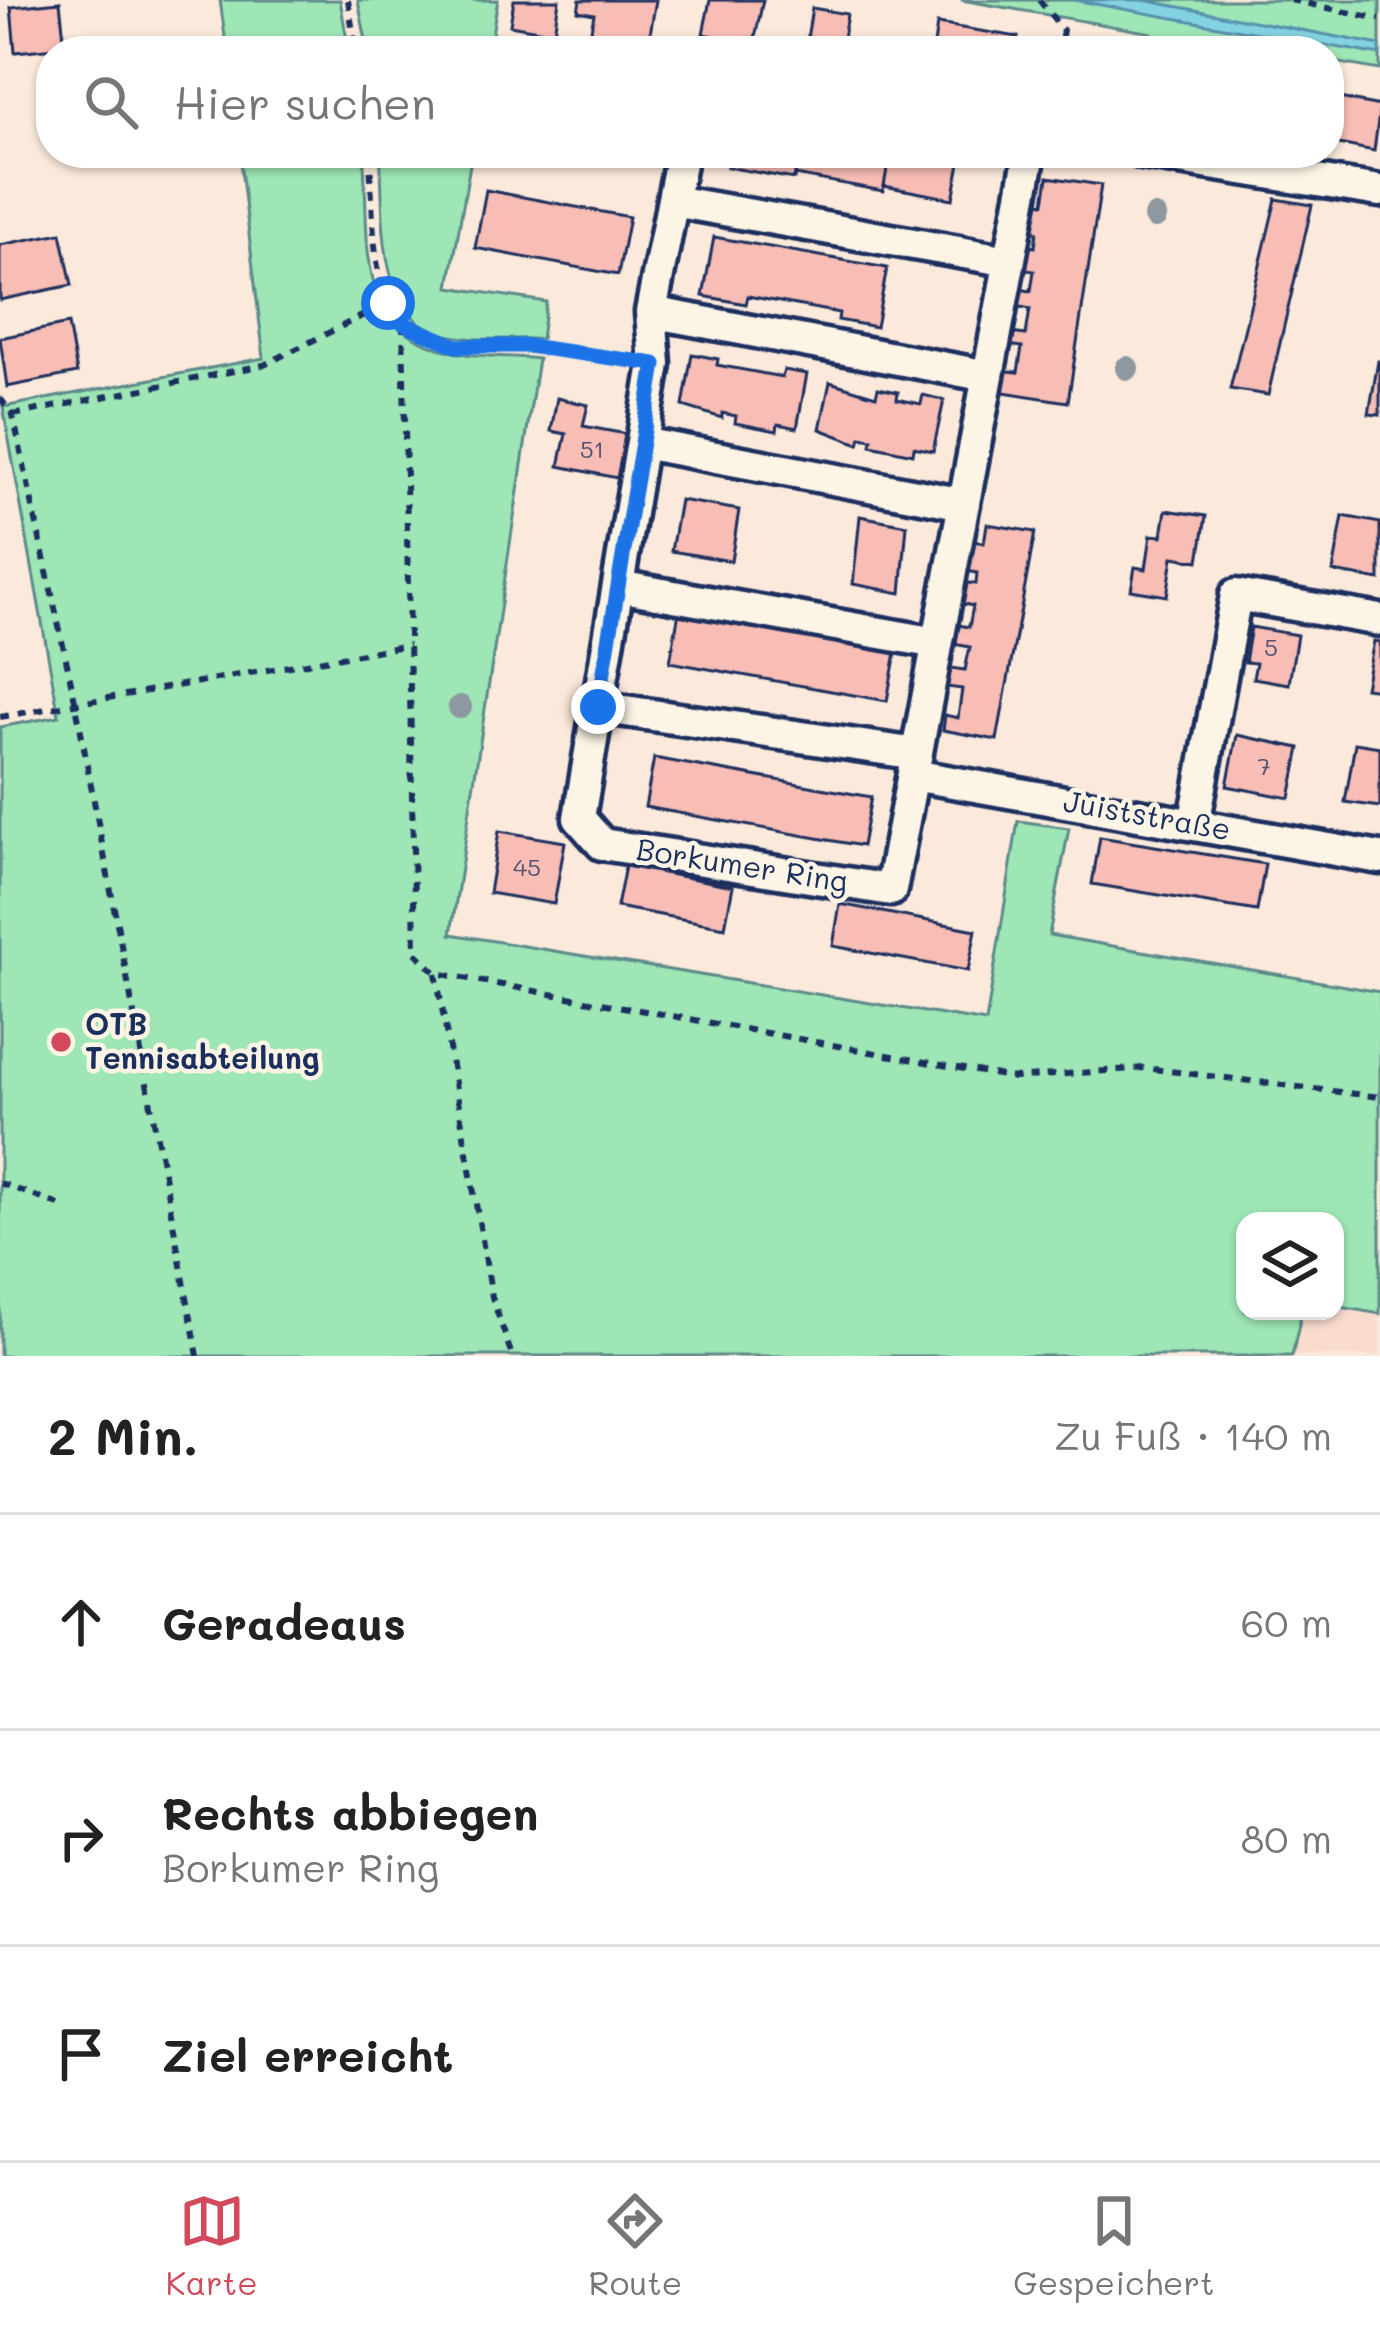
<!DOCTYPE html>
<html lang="de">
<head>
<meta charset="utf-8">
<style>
	:root { --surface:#fff; --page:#f6f6f6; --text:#222; --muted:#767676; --line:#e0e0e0; --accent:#d1495b }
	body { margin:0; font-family:Mali,sans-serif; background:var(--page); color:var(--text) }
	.controls { position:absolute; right:36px; bottom:36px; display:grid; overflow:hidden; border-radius:24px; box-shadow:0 3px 9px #0004 }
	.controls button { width:108px; height:108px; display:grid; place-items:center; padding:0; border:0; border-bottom:3px solid var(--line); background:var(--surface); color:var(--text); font:60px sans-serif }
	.stop { position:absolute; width:36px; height:36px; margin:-27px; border:9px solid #1a73e8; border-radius:50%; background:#fff }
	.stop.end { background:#1a73e8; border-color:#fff; box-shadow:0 3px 12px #0008 }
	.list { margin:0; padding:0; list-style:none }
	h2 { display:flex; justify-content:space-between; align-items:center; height:156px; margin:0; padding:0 48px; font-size:51px }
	h2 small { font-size:39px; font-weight:400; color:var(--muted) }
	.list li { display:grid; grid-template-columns:78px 1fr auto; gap:36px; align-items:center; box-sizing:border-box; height:216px; padding:0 48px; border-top:3px solid var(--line) }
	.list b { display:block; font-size:45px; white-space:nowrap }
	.list p { margin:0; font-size:39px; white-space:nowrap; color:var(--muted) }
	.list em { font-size:39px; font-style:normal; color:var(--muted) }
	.icon { flex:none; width:66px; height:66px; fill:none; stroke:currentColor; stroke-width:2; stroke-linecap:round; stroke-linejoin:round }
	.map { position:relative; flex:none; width:1380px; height:1356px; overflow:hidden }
	.search { position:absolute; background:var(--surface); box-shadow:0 3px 9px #0004; left:36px; right:36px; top:36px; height:132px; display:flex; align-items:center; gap:30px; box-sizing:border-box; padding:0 42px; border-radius:48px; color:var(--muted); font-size:45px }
	.sheet { height:804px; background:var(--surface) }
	nav { display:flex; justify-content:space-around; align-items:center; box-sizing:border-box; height:168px; border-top:3px solid var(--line); background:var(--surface); font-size:33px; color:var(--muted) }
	nav a { display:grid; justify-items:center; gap:6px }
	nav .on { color:var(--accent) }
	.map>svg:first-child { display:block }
	.built { fill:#fadccf }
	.green { fill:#9ee6b5; stroke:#5c8a8a; stroke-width:3 }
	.water { fill:#83d2e1; stroke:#5991ad; stroke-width:3 }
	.building { fill:#f8bdb4; stroke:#1b2f5e; stroke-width:3 }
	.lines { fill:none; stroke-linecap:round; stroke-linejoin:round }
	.street-casing { stroke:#1b2f5e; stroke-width:39 }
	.path { stroke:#1b2f5e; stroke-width:6; stroke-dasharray:9 9; stroke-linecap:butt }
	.street { stroke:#fcf5e5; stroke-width:30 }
	.tree { fill:#8e98a0 }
	.route { stroke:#1a73e8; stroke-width:15 }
	.poi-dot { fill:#d1495b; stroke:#fcf5e5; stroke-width:4.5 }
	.labels { text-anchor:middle; stroke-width:9; stroke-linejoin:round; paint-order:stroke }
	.number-label { font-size:24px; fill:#525274 }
	.street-label { font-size:30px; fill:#1b2f5e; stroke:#fcf5e5 }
	.poi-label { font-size:30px; font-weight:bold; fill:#1b2f5e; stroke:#fcf5e5; text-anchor:start }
</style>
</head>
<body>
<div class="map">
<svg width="1380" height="1356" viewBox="0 0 1380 1356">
	<rect width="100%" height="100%" fill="#fbeadb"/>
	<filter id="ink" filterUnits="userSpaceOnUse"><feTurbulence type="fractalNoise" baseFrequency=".00833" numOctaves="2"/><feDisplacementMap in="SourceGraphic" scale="24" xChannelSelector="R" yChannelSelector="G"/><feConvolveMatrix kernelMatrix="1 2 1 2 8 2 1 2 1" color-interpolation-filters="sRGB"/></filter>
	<g filter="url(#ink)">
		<path class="built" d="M 1335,1306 L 1380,1314 L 1380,1356 L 1292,1356 L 1302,1311 L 1335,1311 Z"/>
		<path class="green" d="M 220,0 L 340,0 L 349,51 L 227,51 Z
			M 358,0 L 498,0 L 489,51 L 368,51 Z
			M 961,0 L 1380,0 L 1380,70 L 1329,61 L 1329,51 L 1268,51 L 1219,43 L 1217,51 L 1150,51 L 1152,33 Z
			M 239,153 L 363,153 C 372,239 348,329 454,352 C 480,358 511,355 538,359 L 451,934 L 986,1022 L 1018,821 L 1069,828 L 1049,935 L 1380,992 L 1380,1314 L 1335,1306 L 1335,1221 L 1245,1221 L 1245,1311 L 1302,1311 L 1292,1356 L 0,1356 L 0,727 L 59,716 L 3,407 L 264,358 Z
			M 380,153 L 472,153 L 449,287 L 546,302 L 541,339 C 510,338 466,343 436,332 C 374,309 385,208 380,153 Z"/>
		<path class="water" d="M 1073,0 L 1143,0 L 1380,45 L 1380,55 Z"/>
		<path class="building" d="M 514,0 L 559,0 L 554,33 L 510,25 Z
			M 580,0 L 656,0 L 647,51 L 575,51 L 577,38 L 589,40 L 594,14 L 578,11 Z
			M 710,0 L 763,0 L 754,43 L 703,34 Z
			M 60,2 L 65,47 L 15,52 L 11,7 Z
			M 812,8 L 847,14 L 841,51 L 805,51 Z
			M 937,24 L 1018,37 L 1016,51 L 933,51 Z
			M 1329,96 L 1380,106 L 1374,151 L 1329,142 Z
			M 729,153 L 799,153 L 794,179 L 727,167 Z
			M 799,153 L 890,153 L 883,191 L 795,175 Z
			M 890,153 L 962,153 L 953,199 L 884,186 Z
			M 1048,177 L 1101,185 L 1068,402 L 997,391 L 1000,370 L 1018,372 L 1022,347 L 1009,345 L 1010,333 L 1026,335 L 1030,309 L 1016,306 L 1019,289 L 1031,291 L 1034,271 L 1019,269 L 1023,245 L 1035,247 L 1037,232 L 1023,229 L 1027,200 L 1044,203 Z
			M 486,190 L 629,217 L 618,275 L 475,248 Z
			M 1276,199 L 1312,205 L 1268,395 L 1230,389 Z
			M 61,233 L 72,285 L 0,300 L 0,245 Z
			M 714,237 L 887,268 L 876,327 L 838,320 L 839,313 L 748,296 L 746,304 L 703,296 Z
			M 68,324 L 77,373 L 7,387 L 0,338 Z
			M 692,354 L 718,359 L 717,365 L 782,377 L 784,370 L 807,374 L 797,428 L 778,424 L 777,431 L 735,423 L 736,416 L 722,413 L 722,418 L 683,406 Z
			M 1378,361 L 1380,361 L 1380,415 L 1369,414 Z
			M 830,382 L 876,396 L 878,388 L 898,392 L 897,399 L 921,404 L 923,395 L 944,400 L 933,451 L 914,447 L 913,454 L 871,445 L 872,439 L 861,437 L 859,444 L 820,429 Z
			M 557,398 L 588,405 L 583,426 L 626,434 L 617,478 L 559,466 L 566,434 L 551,431 Z
			M 680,500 L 739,510 L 731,561 L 671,551 Z
			M 1166,510 L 1206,516 L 1199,561 L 1173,557 L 1167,596 L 1131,590 L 1135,567 L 1146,569 L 1151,535 L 1162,536 Z
			M 860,516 L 907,525 L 901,593 L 853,584 Z
			M 1343,516 L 1380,523 L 1380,580 L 1333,572 Z
			M 987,524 L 1035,532 L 997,740 L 943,730 L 945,715 L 958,718 L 962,689 L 947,687 L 951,668 L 965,670 L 970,647 L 954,644 L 958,625 L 969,627 L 973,606 L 958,603 L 962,582 L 976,584 L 977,573 L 962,570 L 968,540 L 984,543 Z
			M 679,612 L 896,652 L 887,701 L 670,662 Z
			M 1251,627 L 1297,635 L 1289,684 L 1253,678 L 1256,663 L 1245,662 Z
			M 1374,641 L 1380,642 L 1380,690 L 1365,688 Z
			M 1237,735 L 1300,748 L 1290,798 L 1227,786 Z
			M 1355,743 L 1380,747 L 1380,807 L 1345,802 Z
			M 654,758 L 871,797 L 862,846 L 645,807 Z
			M 499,831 L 565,842 L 554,904 L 489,893 Z
			M 1100,837 L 1265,864 L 1257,911 L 1092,884 Z
			M 625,866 L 733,886 L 725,927 L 617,907 Z
			M 840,904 L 976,930 L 968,971 L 833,946 Z"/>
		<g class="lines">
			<g class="street-casing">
				<path id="street" d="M 682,153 L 651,312 L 655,364 L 579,818 L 602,844 L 891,890 L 1030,153
					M 1142,153 L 1380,191
					M 673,201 L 1009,261
					M 651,312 L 988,376
					M 642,443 L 964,504
					M 618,586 L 937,643
					M 598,707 L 917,754
					M 913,775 L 1380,858
					M 1194,825 L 1236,595 L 1380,620"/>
			</g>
			<path class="path" d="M 348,0 L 356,51
				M 1039,0 L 1063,30 L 1059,51
				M 1290,0 L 1380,19
				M 369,153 C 374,199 370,257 387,300 C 410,356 479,343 527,346 C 561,348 594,356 628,360
				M 403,323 L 415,952 L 436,973 L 1014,1078 L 1145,1068 L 1380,1097
				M 0,398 L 13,415 L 76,705 L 198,1356
				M 13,415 L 264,365 L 388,303
				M 0,717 L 409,645
				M 436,973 L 492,1297 L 512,1356
				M 0,1183 L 67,1208"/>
			<use href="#street" class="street"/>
		</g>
		<g class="tree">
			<circle cx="1155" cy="217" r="12"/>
			<circle cx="1127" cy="368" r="12"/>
			<circle cx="460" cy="707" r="12"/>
		</g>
	</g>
	<g class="lines" filter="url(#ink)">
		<path class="route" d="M 388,303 L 403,323 L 456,346 L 528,346 L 655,364 L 598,707"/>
	</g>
	<circle class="poi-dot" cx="61" cy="1042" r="12"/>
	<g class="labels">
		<g class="number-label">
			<text x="592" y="458">51</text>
			<text x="1271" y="656">5</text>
			<text x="1264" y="775">7</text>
			<text x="527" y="876">45</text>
		</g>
		<g class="street-label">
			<text transform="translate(1147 816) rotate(10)" y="10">Juiststraße</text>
			<text transform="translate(742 866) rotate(9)" y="10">Borkumer Ring</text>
		</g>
		<g class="poi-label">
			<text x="85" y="1035">OTB<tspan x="85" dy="34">Tennisabteilung</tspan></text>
		</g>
	</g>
</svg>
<div class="controls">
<button><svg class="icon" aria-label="layers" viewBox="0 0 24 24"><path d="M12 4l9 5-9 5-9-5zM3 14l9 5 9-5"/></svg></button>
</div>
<div class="stop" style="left:388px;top:303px"></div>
<div class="stop end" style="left:598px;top:707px"></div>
<div class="search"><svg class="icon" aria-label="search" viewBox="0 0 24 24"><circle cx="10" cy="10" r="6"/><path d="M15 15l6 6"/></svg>Hier suchen</div>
</div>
<section class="sheet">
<h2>2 Min.<small>Zu Fuß · 140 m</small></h2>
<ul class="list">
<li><svg class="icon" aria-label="ahead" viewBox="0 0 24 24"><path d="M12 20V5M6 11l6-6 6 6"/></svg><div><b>Geradeaus</b></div><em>60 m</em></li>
<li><svg class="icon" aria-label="right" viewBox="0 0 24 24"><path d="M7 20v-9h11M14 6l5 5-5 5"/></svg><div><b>Rechts abbiegen</b><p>Borkumer Ring</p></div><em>80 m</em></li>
<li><svg class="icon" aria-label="arrive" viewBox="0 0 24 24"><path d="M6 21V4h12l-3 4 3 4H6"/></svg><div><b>Ziel erreicht</b></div></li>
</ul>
</section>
<nav>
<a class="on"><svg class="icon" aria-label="map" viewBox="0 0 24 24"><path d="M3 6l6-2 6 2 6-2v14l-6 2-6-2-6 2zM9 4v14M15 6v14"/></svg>Karte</a>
<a><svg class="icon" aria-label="directions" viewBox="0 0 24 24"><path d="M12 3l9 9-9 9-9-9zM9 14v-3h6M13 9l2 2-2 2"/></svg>Route</a>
<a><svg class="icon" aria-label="saved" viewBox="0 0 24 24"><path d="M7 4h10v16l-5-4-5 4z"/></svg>Gespeichert</a>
</nav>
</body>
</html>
